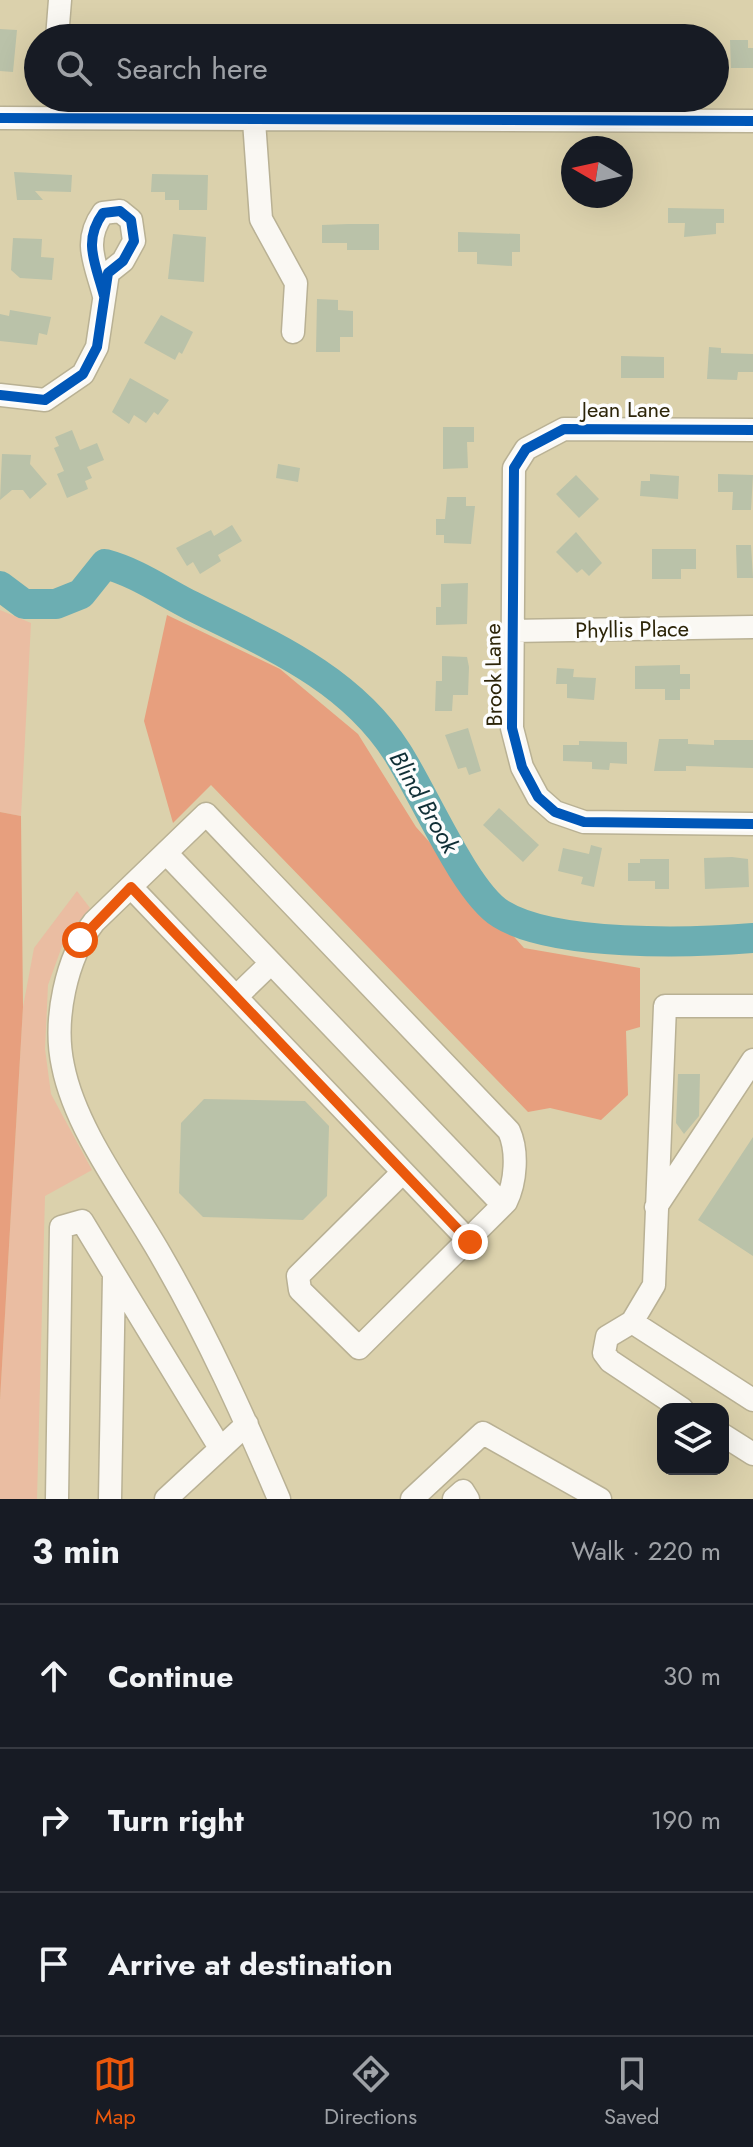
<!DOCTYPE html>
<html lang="en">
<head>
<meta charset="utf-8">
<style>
	:root { --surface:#171b24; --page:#242831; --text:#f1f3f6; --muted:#9ea1a6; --line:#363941; --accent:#ea580c }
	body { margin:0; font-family:Jost,sans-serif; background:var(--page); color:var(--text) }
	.controls { position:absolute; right:24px; bottom:24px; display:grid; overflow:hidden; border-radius:16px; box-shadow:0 8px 32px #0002 }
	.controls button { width:72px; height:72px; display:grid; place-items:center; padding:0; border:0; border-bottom:2px solid var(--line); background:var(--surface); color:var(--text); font:40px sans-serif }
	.compass { position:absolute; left:561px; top:136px; width:72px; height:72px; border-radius:50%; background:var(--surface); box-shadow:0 8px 32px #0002; rotate:279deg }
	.stop { position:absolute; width:24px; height:24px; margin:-18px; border:6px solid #ea580c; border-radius:50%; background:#fff }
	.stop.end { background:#ea580c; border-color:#fff; box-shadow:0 2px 8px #0008 }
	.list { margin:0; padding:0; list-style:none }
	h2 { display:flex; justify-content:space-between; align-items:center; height:104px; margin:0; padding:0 32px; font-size:34px }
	h2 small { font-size:26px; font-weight:400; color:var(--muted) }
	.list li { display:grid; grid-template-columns:52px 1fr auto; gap:24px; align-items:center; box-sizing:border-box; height:144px; padding:0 32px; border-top:2px solid var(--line) }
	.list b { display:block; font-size:30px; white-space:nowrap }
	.list em { font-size:26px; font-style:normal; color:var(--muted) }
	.icon { flex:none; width:44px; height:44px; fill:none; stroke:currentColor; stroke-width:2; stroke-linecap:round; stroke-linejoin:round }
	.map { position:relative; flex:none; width:753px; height:1499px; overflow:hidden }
	.search { position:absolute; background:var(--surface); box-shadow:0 8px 32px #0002; left:24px; right:24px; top:24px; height:88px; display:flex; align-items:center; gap:20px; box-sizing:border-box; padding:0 28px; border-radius:44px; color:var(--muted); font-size:30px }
	.sheet { height:536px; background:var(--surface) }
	nav { display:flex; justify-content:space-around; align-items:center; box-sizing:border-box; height:112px; border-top:2px solid var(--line); background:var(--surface); font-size:22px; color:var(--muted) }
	nav a { display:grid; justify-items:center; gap:4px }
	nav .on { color:var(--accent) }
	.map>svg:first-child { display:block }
	.green { fill:#eabda2 }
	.forest { fill:#e79f7e }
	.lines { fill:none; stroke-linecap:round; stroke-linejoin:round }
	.river { stroke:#6caeb2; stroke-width:30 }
	.building { fill:#bac2a9 }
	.minor-casing { stroke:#b9b194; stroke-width:25 }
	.minor { stroke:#faf8f3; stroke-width:22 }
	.cycleway-casing { stroke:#fdfdfd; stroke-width:15 }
	.cycleway { stroke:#0057b8; stroke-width:10 }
	.route { stroke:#ea580c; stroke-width:10 }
	.labels { text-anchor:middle; stroke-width:7; stroke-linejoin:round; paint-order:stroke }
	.street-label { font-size:22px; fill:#2d2509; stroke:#fdfdfd }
	.water-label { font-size:24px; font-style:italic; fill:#102f36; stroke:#fdfdfd }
</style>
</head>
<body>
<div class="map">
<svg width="753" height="1499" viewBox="0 0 753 1499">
	<rect width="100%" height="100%" fill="#dbd1ac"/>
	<path class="green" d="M 0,610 L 31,623 L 21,816 L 0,812 Z
		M 77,891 L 90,908 L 65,938 L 48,985 L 45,1049 L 51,1094 L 92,1170 L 45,1196 L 37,1499 L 0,1499 L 0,1400 L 23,1007 L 34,948 Z"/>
	<path class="forest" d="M 167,615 L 280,669 L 358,734 L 416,827 L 524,948 L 640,968 L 640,1027 L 626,1031 L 628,1095 L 601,1120 L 550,1108 L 528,1112 L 211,785 L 173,823 L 144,721 Z
		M 0,812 L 21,816 L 23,1007 L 0,1400 Z"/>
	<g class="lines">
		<path class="river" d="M 0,586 L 24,604 L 56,604 L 81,594 L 105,564 C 138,573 162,591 192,606 C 268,644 349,677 397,752 C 423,792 465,892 501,914 C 554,947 691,943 753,938"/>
	</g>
	<path class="building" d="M 0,29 L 17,30 L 13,72 L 0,71 Z
		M 730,40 L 748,40 L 748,48 L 753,48 L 753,68 L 731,68 Z
		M 14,172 L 72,175 L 71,192 L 35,191 L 43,200 L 17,200 Z
		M 152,174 L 208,175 L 207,210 L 179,210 L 179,200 L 165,200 L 165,192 L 151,192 Z
		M 668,208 L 724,209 L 724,223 L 716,223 L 716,234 L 684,237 L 685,223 L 668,223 Z
		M 348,224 L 379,224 L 379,250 L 347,250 L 347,243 L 322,243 L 322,225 Z
		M 458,232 L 520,234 L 520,252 L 512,252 L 512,266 L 477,264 L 477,252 L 458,252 Z
		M 173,234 L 206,237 L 204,282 L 168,279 Z
		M 13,238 L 42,239 L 41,257 L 54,258 L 52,280 L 20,278 L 11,270 Z
		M 317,299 L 338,300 L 338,310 L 353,311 L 353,337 L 340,337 L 340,352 L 316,352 Z
		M 10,310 L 51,317 L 47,335 L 39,333 L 37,345 L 0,341 L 0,314 L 9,316 Z
		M 161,315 L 193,332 L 182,354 L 179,352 L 175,360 L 144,343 Z
		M 709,347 L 721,348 L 721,353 L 753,354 L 753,372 L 738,372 L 737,380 L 707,379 Z
		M 621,356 L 664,357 L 664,378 L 621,378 Z
		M 130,378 L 169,400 L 158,415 L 154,412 L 146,423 L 134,415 L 129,424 L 112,412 Z
		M 443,427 L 474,427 L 474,442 L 467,442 L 468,468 L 443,469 Z
		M 72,430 L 80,450 L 97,443 L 104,460 L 87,467 L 92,478 L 85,481 L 88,489 L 67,498 L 57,474 L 64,471 L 54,448 L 59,446 L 55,437 Z
		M 2,454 L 31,455 L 30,464 L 47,484 L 30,499 L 23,490 L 12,490 L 0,500 Z
		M 278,464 L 300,468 L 298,482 L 276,478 Z
		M 650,474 L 679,476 L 678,499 L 640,496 L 641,481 L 650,481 Z
		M 718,474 L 753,475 L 751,510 L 732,510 L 733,492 L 718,492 Z
		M 576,475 L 599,499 L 579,518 L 556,494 Z
		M 447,497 L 466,497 L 466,506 L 475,506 L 471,544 L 444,543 L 444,535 L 436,535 L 436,519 L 445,519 Z
		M 232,525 L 242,541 L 218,555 L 221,561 L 200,574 L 193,562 L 187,566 L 176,548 L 211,530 L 214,536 Z
		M 576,532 L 602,563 L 589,576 L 582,569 L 577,573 L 556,552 Z
		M 736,545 L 751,545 L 753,578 L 737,578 Z
		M 652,549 L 696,549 L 696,569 L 681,569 L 681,579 L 652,579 Z
		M 468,583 L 467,624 L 436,625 L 436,607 L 441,607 L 441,584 Z
		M 442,656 L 467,657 L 469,667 L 468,695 L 453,695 L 452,711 L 435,711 L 436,681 L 442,681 Z
		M 680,665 L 680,674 L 690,674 L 690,689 L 680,689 L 680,700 L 665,700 L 665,689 L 635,689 L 635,666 Z
		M 557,668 L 574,669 L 573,677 L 596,678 L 594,700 L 567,698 L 567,684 L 556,684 Z
		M 468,728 L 481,771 L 469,775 L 466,767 L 458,769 L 445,735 Z
		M 659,739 L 688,739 L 688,744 L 714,745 L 714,740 L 753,740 L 753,768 L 686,766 L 686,771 L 654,771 Z
		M 579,741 L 627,742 L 627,764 L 610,763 L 609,770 L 592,769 L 592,762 L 563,761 L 563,745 L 579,745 Z
		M 499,808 L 539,845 L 523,862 L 483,825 Z
		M 591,845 L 602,848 L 594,887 L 581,884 L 583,877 L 558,871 L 563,848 L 589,854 Z
		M 732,857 L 748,859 L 749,887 L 705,889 L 704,858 Z
		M 640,859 L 669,859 L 669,889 L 655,889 L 655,881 L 628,881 L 628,863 L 640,863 Z
		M 678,1074 L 700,1074 L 699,1116 L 684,1134 L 676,1123 Z
		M 204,1099 L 305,1101 L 329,1126 L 327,1196 L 303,1220 L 203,1217 L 179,1193 L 181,1123 Z
		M 753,1137 L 753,1256 L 698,1220 Z"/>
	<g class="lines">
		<g class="minor-casing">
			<path id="minor" d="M 57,38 L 60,0
				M 0,118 L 753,121
				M 254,121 L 261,219 L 296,283 L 293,332
				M 0,395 L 45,400 L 83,374 L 97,347 L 108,273 L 123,261 L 134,241 L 131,220 L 120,211 L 103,213 C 82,242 96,264 104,296
				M 753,430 L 564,429 L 526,449 L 514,468 L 512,728 L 522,767 L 538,797 L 555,812 L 584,822 L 753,824
				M 511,631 L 753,627
				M 166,853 L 503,1205
				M 131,887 L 470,1242
				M 236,997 L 271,963
				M 753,1006 L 665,1006 L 654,1285 L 632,1322 L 753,1400
				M 656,1207 L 753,1060
				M 632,1322 L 607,1337 L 604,1353 L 610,1361 L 682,1409
				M 723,1435 L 753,1454
				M 57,1499 L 61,1227 L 82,1221 L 220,1448
				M 110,1499 L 114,1275
				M 166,1499 L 247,1424
				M 279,1499 C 244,1417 208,1337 163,1259 C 130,1200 76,1132 63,1066 C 53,1020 66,958 94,922 L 206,814 L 509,1131 C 518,1151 516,1182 506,1202 L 359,1348 L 300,1290 L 298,1276 L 403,1172
				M 412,1499 L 483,1433 L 600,1499
				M 454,1499 L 463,1491 L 468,1499"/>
		</g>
		<use href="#minor" class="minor"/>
		<g class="cycleway-casing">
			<path id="cycleway" d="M 0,118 L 753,121
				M 0,395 L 45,400 L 83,374 L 97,347 L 108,273 L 123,261 L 134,241 L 131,220 L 120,211 L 103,213 C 82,242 96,264 104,296
				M 753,430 L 564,429 L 526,449 L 514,468 L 512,728 L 522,767 L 538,797 L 555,812 L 584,822 L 753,824"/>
		</g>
		<use href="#cycleway" class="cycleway"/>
	</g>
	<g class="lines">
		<path class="route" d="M 80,940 L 131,887 L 470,1242"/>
	</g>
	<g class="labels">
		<g class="street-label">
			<text x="626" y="417">Jean Lane</text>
			<text transform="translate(632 629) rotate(-1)" y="8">Phyllis Place</text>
			<text transform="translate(493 675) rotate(-91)" y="8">Brook Lane</text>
		</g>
		<g class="water-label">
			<text transform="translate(424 802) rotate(60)" y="8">Blind Brook</text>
		</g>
	</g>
</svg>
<div class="controls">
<button><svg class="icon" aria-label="layers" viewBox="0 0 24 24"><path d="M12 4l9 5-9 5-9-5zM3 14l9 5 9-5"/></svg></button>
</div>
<svg class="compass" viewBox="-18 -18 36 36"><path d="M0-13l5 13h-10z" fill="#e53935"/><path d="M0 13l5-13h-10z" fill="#9ea1a6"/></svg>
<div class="stop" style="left:80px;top:940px"></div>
<div class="stop end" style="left:470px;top:1242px"></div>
<div class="search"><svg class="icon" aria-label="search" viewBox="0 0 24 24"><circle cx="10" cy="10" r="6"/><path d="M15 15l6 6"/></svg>Search here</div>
</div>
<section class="sheet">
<h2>3 min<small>Walk · 220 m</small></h2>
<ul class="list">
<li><svg class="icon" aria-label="ahead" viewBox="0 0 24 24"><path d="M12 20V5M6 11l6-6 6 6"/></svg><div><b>Continue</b></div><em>30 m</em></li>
<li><svg class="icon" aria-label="right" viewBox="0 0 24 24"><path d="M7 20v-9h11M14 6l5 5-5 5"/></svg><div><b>Turn right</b></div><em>190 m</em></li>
<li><svg class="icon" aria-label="arrive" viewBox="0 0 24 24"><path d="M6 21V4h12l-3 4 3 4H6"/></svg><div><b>Arrive at destination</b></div></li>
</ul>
</section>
<nav>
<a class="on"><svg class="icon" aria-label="map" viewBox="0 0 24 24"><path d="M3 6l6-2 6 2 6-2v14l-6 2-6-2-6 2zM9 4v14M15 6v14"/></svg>Map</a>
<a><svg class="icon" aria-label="directions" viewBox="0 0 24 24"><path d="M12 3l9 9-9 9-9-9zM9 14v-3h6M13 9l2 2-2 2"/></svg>Directions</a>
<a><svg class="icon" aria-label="saved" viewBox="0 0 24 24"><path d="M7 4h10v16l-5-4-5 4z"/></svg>Saved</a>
</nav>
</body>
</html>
